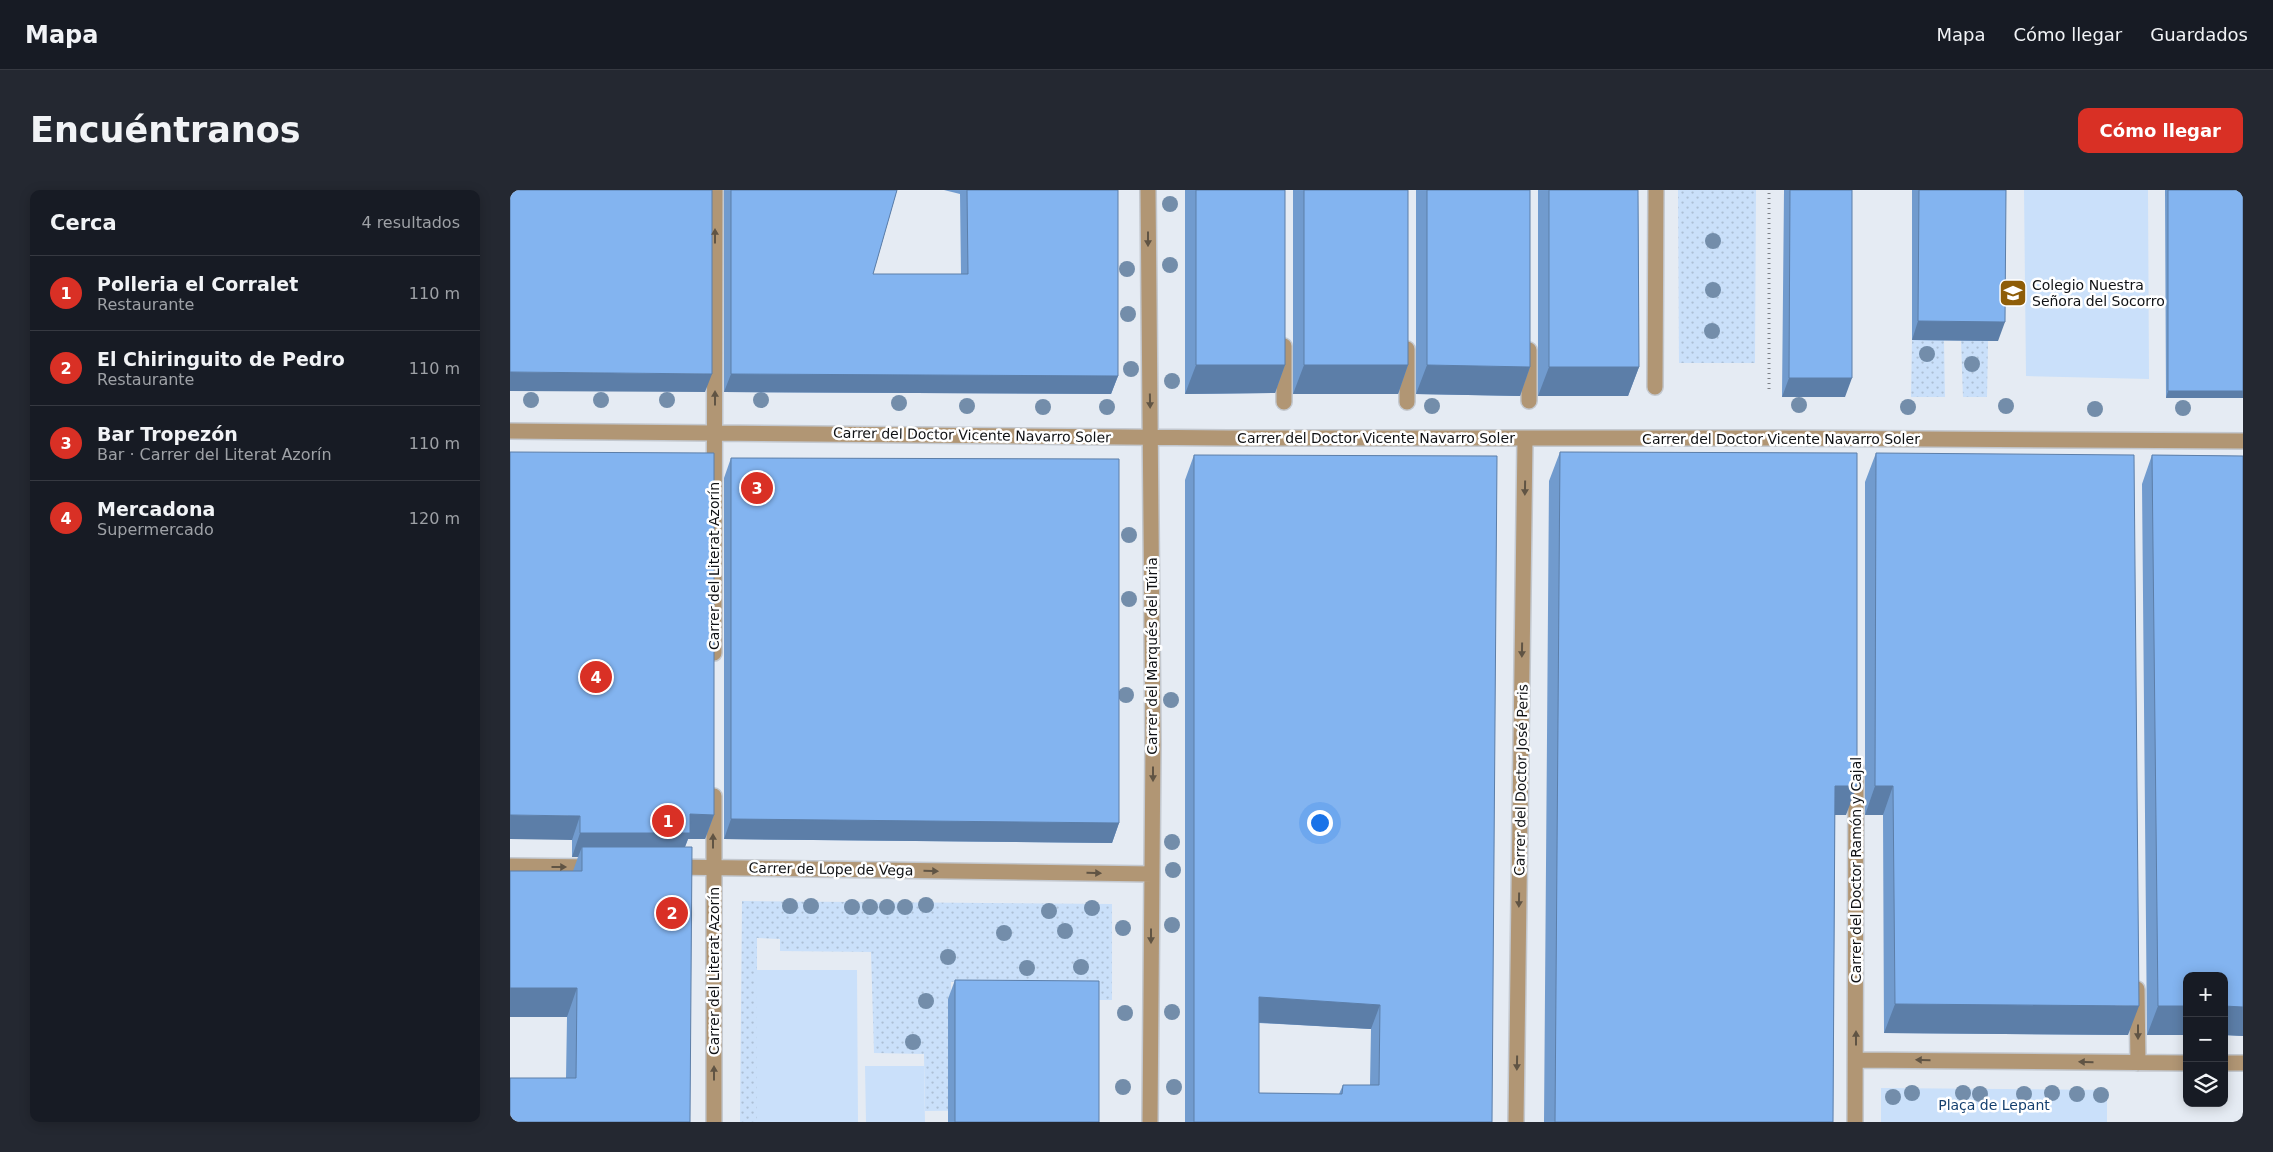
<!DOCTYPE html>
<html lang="es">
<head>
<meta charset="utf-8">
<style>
	:root { --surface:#171b24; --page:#242831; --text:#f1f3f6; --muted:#9ea1a6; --line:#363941; --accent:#d93025 }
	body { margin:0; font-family:"DejaVu Sans",sans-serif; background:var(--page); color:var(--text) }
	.controls { position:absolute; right:15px; bottom:15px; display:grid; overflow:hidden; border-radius:10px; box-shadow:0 2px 12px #0003 }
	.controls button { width:45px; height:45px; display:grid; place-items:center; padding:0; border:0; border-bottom:1px solid var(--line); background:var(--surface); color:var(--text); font:25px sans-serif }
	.you { position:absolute; left:809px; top:632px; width:18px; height:18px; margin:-12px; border:4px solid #fff; border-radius:50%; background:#1a73e8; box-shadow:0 0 0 8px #1a73e833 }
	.badge { display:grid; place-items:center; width:32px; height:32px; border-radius:50%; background:var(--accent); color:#fff; font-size:16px; font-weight:700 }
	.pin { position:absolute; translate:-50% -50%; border:2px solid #fff; box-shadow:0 1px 5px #0006 }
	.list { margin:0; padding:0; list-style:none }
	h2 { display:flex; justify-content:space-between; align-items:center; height:65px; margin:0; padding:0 20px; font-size:21px }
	h2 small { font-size:16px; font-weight:400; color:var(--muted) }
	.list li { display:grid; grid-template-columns:32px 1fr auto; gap:15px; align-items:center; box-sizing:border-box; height:75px; padding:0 20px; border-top:1px solid var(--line) }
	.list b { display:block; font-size:19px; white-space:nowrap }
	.list p { margin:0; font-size:16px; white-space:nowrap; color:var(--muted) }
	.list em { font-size:16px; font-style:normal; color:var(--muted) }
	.icon { flex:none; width:28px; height:28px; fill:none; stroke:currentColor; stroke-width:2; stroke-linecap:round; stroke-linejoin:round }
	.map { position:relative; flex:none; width:1733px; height:932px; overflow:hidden; border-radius:10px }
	header { display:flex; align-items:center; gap:30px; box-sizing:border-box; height:70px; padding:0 25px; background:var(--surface); border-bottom:1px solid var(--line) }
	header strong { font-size:24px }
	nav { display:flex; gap:28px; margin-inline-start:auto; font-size:18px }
	.intro { display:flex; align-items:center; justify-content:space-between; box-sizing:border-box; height:120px; padding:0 30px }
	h1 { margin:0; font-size:35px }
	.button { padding:12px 22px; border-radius:10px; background:var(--accent); color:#fff; font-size:18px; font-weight:700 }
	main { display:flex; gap:30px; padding:0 30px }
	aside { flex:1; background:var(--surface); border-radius:10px; box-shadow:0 2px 12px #0003 }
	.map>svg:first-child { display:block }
	.grass { fill:url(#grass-dots) }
	.green { fill:#cae0fa }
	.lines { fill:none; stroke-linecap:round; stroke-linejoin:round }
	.minor-casing { stroke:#c3c8cf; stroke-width:18 }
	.path { stroke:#7c8086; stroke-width:3; stroke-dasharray:1 4; stroke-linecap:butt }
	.minor { stroke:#b19674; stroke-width:15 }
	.tree { fill:#738daa }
	.wall { fill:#719bce; fill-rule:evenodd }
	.shaded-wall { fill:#5c7ea8 }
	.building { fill:#83b4f0; stroke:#5c7ea8; fill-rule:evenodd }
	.oneway { fill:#605444 }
	.labels { text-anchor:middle; stroke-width:5; stroke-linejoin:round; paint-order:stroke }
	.poi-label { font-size:14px; fill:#0f1114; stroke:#fff; text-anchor:start }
	.street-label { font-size:14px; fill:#0f1114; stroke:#fff }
	.park-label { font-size:14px; fill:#15406f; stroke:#fff }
</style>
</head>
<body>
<header>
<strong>Mapa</strong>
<nav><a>Mapa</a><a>Cómo llegar</a><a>Guardados</a></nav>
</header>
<div class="intro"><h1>Encuéntranos</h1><a class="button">Cómo llegar</a></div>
<main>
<aside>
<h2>Cerca<small>4 resultados</small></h2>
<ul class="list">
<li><span class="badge">1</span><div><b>Polleria el Corralet</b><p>Restaurante</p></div><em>110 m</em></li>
<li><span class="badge">2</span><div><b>El Chiringuito de Pedro</b><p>Restaurante</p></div><em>110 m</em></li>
<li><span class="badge">3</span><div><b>Bar Tropezón</b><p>Bar · Carrer del Literat Azorín</p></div><em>110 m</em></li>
<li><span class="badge">4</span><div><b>Mercadona</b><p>Supermercado</p></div><em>120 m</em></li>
</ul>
</aside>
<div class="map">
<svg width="1733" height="932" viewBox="0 0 1733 932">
	<defs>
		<pattern id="grass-dots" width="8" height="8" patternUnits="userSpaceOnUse" patternTransform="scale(1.25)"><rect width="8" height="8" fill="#cae0fa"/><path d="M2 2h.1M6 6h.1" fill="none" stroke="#acbfd5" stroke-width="1.8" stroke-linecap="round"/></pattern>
	</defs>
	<rect width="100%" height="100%" fill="#e5ebf3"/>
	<path class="grass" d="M 1168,0 L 1246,0 L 1245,173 L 1169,173 Z
		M 1402,150 L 1434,150 L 1435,207 L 1401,207 Z
		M 1451,150 L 1478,151 L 1477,207 L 1453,207 Z
		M 232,711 L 602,714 L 602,810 L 582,810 L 458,792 L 441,792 L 441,809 L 438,810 L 438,891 L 488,890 L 488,920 L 415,921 L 414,864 L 364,863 L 361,762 L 270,761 L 270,749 L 247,748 L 247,932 L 230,932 Z"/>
	<path class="green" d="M 1514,0 L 1638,0 L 1639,189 L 1516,186 Z
		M 246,780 L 347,780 L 348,932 L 247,932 Z
		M 355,876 L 414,876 L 415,932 L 356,932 Z
		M 1371,898 L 1597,900 L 1597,932 L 1371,932 Z"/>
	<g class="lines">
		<g class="minor-casing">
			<path id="minor" d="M 638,0 L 643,554 L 640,932
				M 774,156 L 774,212
				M 897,159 L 897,212
				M 1019,160 L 1019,211
				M 1145,197 L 1146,0
				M 0,241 L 718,248 L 1270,248 L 1733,251
				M 204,463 L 205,0
				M 204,606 L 204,932
				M 0,676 L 83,677
				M 161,677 L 642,684
				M 1627,799 L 1628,873
				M 1346,870 L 1677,873
				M 1714,873 L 1733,873
				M 1006,932 L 1015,249
				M 1345,932 L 1346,579"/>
		</g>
		<path class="path" d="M 1259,199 L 1259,0"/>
		<use href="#minor" class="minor"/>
	</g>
	<g class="tree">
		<circle cx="660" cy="14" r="8"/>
		<circle cx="1203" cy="51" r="8"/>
		<circle cx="660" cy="75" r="8"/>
		<circle cx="617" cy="79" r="8"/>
		<circle cx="1203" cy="100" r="8"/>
		<circle cx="618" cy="124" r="8"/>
		<circle cx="1202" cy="141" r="8"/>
		<circle cx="1417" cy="164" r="8"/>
		<circle cx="1462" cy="174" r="8"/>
		<circle cx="621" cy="179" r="8"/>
		<circle cx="662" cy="191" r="8"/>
		<circle cx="21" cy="210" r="8"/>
		<circle cx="91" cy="210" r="8"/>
		<circle cx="157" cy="210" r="8"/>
		<circle cx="251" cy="210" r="8"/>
		<circle cx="389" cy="213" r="8"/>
		<circle cx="1289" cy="215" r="8"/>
		<circle cx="457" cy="216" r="8"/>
		<circle cx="922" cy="216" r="8"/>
		<circle cx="1496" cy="216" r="8"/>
		<circle cx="533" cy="217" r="8"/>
		<circle cx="597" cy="217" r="8"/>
		<circle cx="1398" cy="217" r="8"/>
		<circle cx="1673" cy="218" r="8"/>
		<circle cx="1585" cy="219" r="8"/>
		<circle cx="619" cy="345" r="8"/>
		<circle cx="619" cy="409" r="8"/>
		<circle cx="616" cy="505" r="8"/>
		<circle cx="661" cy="510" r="8"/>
		<circle cx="662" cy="652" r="8"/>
		<circle cx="663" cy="680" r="8"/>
		<circle cx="416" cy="715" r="8"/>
		<circle cx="280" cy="716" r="8"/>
		<circle cx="301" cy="716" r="8"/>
		<circle cx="342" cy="717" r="8"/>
		<circle cx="360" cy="717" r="8"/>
		<circle cx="377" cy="717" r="8"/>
		<circle cx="395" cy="717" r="8"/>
		<circle cx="582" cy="718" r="8"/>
		<circle cx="539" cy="721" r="8"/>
		<circle cx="662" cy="735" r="8"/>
		<circle cx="613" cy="738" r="8"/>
		<circle cx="555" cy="741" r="8"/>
		<circle cx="494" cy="743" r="8"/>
		<circle cx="438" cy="767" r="8"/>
		<circle cx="571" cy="777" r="8"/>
		<circle cx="517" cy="778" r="8"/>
		<circle cx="416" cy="811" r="8"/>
		<circle cx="662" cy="822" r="8"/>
		<circle cx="615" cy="823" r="8"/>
		<circle cx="403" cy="852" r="8"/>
		<circle cx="613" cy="897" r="8"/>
		<circle cx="664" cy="897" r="8"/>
		<circle cx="1402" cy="903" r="8"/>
		<circle cx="1453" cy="903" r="8"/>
		<circle cx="1542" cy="903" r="8"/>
		<circle cx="1470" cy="904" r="8"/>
		<circle cx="1514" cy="904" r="8"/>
		<circle cx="1567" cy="904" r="8"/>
		<circle cx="1591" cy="905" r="8"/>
		<circle cx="1383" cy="907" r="8"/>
	</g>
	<path class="wall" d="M 214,0 L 387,0 L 363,84 L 451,84 L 450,4 L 434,0 L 608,0 L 608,186 L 601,204 L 214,202 Z
		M 675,0 L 775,0 L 775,175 L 765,203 L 675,204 Z
		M 783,0 L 898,0 L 898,175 L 888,204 L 783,204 Z
		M 906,0 L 1020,0 L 1020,177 L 1010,206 L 906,204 Z
		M 1028,0 L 1128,0 L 1129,177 L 1118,206 L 1028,206 Z
		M 1274,0 L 1342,0 L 1335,207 L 1272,207 Z
		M 1402,0 L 1496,0 L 1488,151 L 1402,150 Z
		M 1655,0 L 1733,0 L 1733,208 L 1656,208 Z
		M 0,262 L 204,625 L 195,649 L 178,649 L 175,657 L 180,932 L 56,888 L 57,827 L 0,827 L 0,681 L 63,681 L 68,667 L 62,667 L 62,650 Z
		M 1050,262 L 1336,625 L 1325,625 L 1323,932 L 1034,932 L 1039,291 Z
		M 1366,263 L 1618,845 L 1374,843 L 1373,625 L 1355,625 L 1355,292 Z
		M 684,265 L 982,932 L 675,932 L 675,290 ZM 749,833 L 861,839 L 860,895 L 833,895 L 829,904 L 749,903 Z
		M 1642,265 L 1733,266 L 1733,846 L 1714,845 L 1714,786 L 1677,786 L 1677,845 L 1637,845 L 1632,294 Z
		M 221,268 L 609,633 L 602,653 L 214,649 L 214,288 Z
		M 445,790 L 589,932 L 438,932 L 438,809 Z"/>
	<path class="shaded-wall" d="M 1408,131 L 1495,132 L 1488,151 L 1402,150 Z
		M 686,175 L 775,175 L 765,203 L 675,204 Z
		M 794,175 L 898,175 L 888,204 L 783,204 Z
		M 917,175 L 1020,177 L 1010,206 L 906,204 Z
		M 1039,177 L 1129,177 L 1118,206 L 1028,206 Z
		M 0,182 L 202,184 L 195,202 L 0,201 Z
		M 221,184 L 608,186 L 601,204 L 214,202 Z
		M 1279,188 L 1342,188 L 1335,207 L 1272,207 Z
		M 1658,201 L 1733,201 L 1733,208 L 1656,208 Z
		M 1325,596 L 1347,596 L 1336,625 L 1315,625 Z
		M 1365,596 L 1383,596 L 1373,625 L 1355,625 Z
		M 180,624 L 204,625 L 195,649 L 178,649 L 171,667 L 72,657 L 68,667 L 62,667 L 70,643 Z
		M 0,625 L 70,626 L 62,650 L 0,649 Z
		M 221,629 L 609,633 L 602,653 L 214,649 Z
		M 0,798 L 67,798 L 57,827 L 0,827 Z
		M 749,807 L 870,815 L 861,839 L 740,832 Z
		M 1385,814 L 1629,816 L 1618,845 L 1374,843 Z
		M 1648,816 L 1677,816 L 1677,845 L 1637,845 Z
		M 1714,816 L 1733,817 L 1733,846 L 1714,845 Z"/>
	<path class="building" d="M 0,0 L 202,0 L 202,184 L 0,182 Z
		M 221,0 L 387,0 L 363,84 L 458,84 L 457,0 L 608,0 L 608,186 L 221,184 Z
		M 686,0 L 775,0 L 775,175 L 686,175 Z
		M 794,0 L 898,0 L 898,175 L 794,175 Z
		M 917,0 L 1020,0 L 1020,177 L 917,175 Z
		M 1039,0 L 1128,0 L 1129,177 L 1039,177 Z
		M 1280,0 L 1342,0 L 1342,188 L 1279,188 Z
		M 1409,0 L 1496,0 L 1495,132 L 1408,131 Z
		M 1658,0 L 1733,0 L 1733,201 L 1658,201 Z
		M 0,262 L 204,263 L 204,625 L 180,624 L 180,643 L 70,643 L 70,626 L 0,625 Z
		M 1050,262 L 1347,263 L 1347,596 L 1325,596 L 1323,932 L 1045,932 Z
		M 1366,263 L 1624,265 L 1629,816 L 1385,814 L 1383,596 L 1365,596 Z
		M 684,265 L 987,266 L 982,932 L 684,932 ZM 749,807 L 870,815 L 869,895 L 833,895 L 832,904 L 749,903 Z
		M 1642,265 L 1733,266 L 1733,817 L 1714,816 L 1714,786 L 1677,786 L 1677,816 L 1648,816 Z
		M 221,268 L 609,269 L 609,633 L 221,629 Z
		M 72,657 L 182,657 L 180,932 L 0,932 L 0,888 L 66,888 L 67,798 L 0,798 L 0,681 L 72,681 Z
		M 445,790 L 589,791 L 589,932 L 445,932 Z"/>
	<defs><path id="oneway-solid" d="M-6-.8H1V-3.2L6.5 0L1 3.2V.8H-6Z" transform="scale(1.25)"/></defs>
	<g class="oneway">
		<use href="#oneway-solid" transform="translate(205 46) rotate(-90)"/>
		<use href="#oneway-solid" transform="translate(638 49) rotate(90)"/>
		<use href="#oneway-solid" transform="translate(205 208) rotate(-90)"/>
		<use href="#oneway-solid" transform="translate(640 211) rotate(89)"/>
		<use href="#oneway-solid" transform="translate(1015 298) rotate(91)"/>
		<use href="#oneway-solid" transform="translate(1012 460) rotate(91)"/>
		<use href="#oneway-solid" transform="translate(643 584) rotate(90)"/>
		<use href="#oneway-solid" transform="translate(203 651) rotate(-90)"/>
		<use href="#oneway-solid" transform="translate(49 677)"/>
		<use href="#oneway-solid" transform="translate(421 681) rotate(1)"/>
		<use href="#oneway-solid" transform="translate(584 683) rotate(1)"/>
		<use href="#oneway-solid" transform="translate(1009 710) rotate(91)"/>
		<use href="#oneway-solid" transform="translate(641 746) rotate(90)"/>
		<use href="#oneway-solid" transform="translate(1628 842) rotate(90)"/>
		<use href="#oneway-solid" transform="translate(1346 848) rotate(-90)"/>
		<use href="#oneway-solid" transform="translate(1413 870) rotate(-179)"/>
		<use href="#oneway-solid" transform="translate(1576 872) rotate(-179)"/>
		<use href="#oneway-solid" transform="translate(1007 873) rotate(91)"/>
		<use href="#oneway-solid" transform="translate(204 883) rotate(-90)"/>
	</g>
	<defs>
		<g id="school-square" transform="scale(1.4375)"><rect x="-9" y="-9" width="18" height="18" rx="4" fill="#8e5d08" stroke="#fff"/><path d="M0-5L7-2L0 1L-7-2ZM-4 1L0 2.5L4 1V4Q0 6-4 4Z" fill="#fff"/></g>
	</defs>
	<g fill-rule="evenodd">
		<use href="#school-square" x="1503" y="103"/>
	</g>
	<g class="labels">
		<g class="poi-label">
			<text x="1522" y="100">Colegio Nuestra<tspan x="1522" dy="16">Señora del Socorro</tspan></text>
		</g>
		<g class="street-label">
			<text transform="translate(462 245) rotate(1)" y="5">Carrer del Doctor Vicente Navarro Soler</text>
			<text x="866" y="253">Carrer del Doctor Vicente Navarro Soler</text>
			<text x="1271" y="254">Carrer del Doctor Vicente Navarro Soler</text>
			<text transform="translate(204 376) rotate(-90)" y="5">Carrer del Literat Azorín</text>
			<text transform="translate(642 466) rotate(-90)" y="5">Carrer del Marqués del Túria</text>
			<text transform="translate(1011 590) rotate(-89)" y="5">Carrer del Doctor José Peris</text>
			<text transform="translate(321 679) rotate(1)" y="5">Carrer de Lope de Vega</text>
			<text transform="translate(1346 680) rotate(-90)" y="5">Carrer del Doctor Ramón y Cajal</text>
			<text transform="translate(204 781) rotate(-90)" y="5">Carrer del Literat Azorín</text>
		</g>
		<g class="park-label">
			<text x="1484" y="920">Plaça de Lepant</text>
		</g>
	</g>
</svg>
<div class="controls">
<button>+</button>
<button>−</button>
<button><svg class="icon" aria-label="layers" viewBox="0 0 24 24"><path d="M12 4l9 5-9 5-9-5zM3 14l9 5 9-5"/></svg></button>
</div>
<div class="you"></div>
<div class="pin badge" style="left:158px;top:631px">1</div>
<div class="pin badge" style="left:162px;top:723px">2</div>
<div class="pin badge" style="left:247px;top:298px">3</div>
<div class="pin badge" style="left:86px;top:487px">4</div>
</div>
</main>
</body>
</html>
